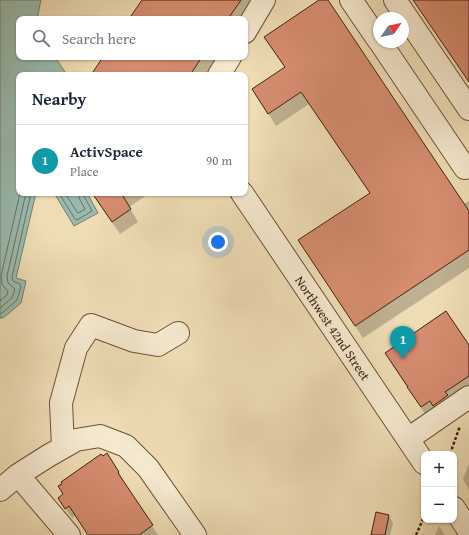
<!DOCTYPE html>
<html lang="en">
<head>
<meta charset="utf-8">
<style>
	:root { --surface:#fff; --page:#f2f2f3; --text:#1f2937; --muted:#747a83; --line:#e0e1e3; --accent:#0f766e }
	body { margin:0; font-family:"Gentium Book Plus",serif; background:var(--page); color:var(--text) }
	.controls { position:absolute; right:12px; bottom:12px; display:grid; overflow:hidden; border-radius:8px; box-shadow:0 1px 3px #0004 }
	.controls button { width:36px; height:36px; display:grid; place-items:center; padding:0; border:0; border-bottom:1px solid var(--line); background:var(--surface); color:var(--text); font:20px sans-serif }
	.compass { position:absolute; left:373px; top:12px; width:36px; height:36px; border-radius:50%; background:var(--surface); box-shadow:0 1px 3px #0004; rotate:56deg }
	.you { position:absolute; left:218px; top:242px; width:14px; height:14px; margin:-10px; border:3px solid #fff; border-radius:50%; background:#1a73e8; box-shadow:0 0 0 6px #1a73e833 }
	.badge { display:grid; place-items:center; width:26px; height:26px; border-radius:50%; background:var(--accent); color:#fff; font-size:13px; font-weight:700 }
	.pin { position:absolute; translate:-50% -33px; filter:drop-shadow(0 1px 2px #0008) }
	.pin::after { content:''; position:absolute; top:21px; width:14px; height:12px; background:inherit; clip-path:polygon(0 0,100% 0,50% 100%) }
	.list { margin:0; padding:0; list-style:none }
	h2 { display:flex; justify-content:space-between; align-items:center; height:52px; margin:0; padding:0 16px; font-size:17px }
	h2 small { font-size:13px; font-weight:400; color:var(--muted) }
	.list li { display:grid; grid-template-columns:26px 1fr auto; gap:12px; align-items:center; box-sizing:border-box; height:72px; padding:0 16px; border-top:1px solid var(--line) }
	.list b { display:block; font-size:15px; white-space:nowrap }
	.list p { margin:0; font-size:13px; white-space:nowrap; color:var(--muted) }
	.list em { font-size:13px; font-style:normal; color:var(--muted) }
	.icon { flex:none; width:22px; height:22px; fill:none; stroke:currentColor; stroke-width:2; stroke-linecap:round; stroke-linejoin:round }
	.map { position:relative; flex:none; width:469px; height:535px; overflow:hidden }
	.search { position:absolute; background:var(--surface); box-shadow:0 1px 3px #0004; left:16px; top:16px; width:232px; height:44px; display:flex; align-items:center; gap:10px; box-sizing:border-box; padding:0 14px; border-radius:8px; color:var(--muted); font-size:15px }
	.panel { position:absolute; background:var(--surface); box-shadow:0 1px 3px #0004; left:16px; top:72px; width:232px; height:124px; border-radius:8px }
	.map>svg:first-child { display:block }
	.water { fill:#99bbaf; stroke:#767e70 }
	.shadow { fill:#0003 }
	.lines { fill:none; stroke-linecap:round; stroke-linejoin:round }
	.shore { stroke:#6e6f60; stroke-width:1 }
	.building { fill:#d58c6f; stroke:#422311 }
	.minor-casing { stroke:#6d513a; stroke-width:24 }
	.path { stroke:#422311; stroke-width:2.5; stroke-dasharray:3 2; stroke-linecap:butt }
	.minor { stroke:#f4e8ce; stroke-width:22 }
	.labels { text-anchor:middle; stroke-width:3; stroke-linejoin:round; paint-order:stroke }
	.street-label { font-size:13px; fill:#422311; stroke:#f4e8ce }
</style>
</head>
<body>
<div class="map">
<svg width="469" height="535" viewBox="0 0 469 535">
	<rect width="100%" height="100%" fill="#eedcb4"/>
	<filter id="stains"><feTurbulence type="fractalNoise" baseFrequency=".005" numOctaves="4"/><feColorMatrix values="0 0 0 0 .2 0 0 0 0 .09 0 0 0 0 .02 0 0 0 .5 -.17"/></filter>
	<radialGradient id="worn" r=".72"><stop offset=".6" stop-color="#630" stop-opacity="0"/><stop offset="1" stop-color="#630" stop-opacity=".3"/></radialGradient>
	<path class="water" d="M 0,0 L 41,0 L 37,19 L 19,19 L 19,57 L 55,57 L 67,75 L 19,75 L 19,193 L 36,193 L 16,278 L 26,281 L 21,303 L 3,318 L 0,318 Z
		M 54,193 L 87,193 L 98,213 L 74,226 Z"/>
	<path class="shadow" d="M 143,0 L 256,0 L 244,19 L 130,19 Z
		M 321,0 L 327,0 L 463,204 L 469,201 L 469,268 L 363,338 L 307,253 L 370,194 L 309,104 L 276,126 L 253,89 L 285,68 L 273,50 L 266,38 Z
		M 104,57 L 218,57 L 206,75 L 92,75 Z
		M 92,193 L 146,193 L 147,195 L 129,207 L 138,222 L 120,234 Z
		M 469,347 L 469,394 L 429,420 L 393,366 L 386,353 Z
		M 469,463 L 469,490 L 463,479 Z
		M 119,472 L 124,482 L 123,483 L 158,535 L 89,535 L 75,515 L 72,518 L 65,508 Z
		M 389,516 L 393,523 L 390,535 L 372,535 Z
		M 439,526 L 445,535 L 435,535 Z"/>
	<g class="lines">
		<path class="shore" d="M 59,193 L 75,219 L 77,220 L 92,211 L 84,196 L 84,193
			M 65,193 L 77,212 L 78,213 L 84,210 L 85,209 L 79,198 L 79,193
			M 0,301 L 7,295 L 8,292 L 2,284 L 1,276 L 20,193
			M 0,308 L 12,298 L 15,289 L 14,288 L 8,283 L 7,276 L 26,193
			M 0,314 L 2,313 L 17,300 L 21,286 L 20,284 L 13,281 L 12,277 L 31,193"/>
	</g>
	<path class="building" d="M 142,0 L 241,0 L 228,19 L 129,19 Z
		M 319,0 L 328,0 L 469,211 L 469,250 L 355,326 L 298,240 L 370,193 L 301,92 L 268,114 L 252,89 L 285,67 L 264,37 Z
		M 413,0 L 469,0 L 469,82 Z
		M 103,57 L 202,57 L 190,75 L 91,75 Z
		M 92,193 L 121,193 L 131,209 L 112,222 Z
		M 446,311 L 469,345 L 469,376 L 445,392 L 448,395 L 433,406 L 430,401 L 421,407 L 407,387 L 408,387 L 385,353 Z
		M 107,453 L 119,472 L 118,473 L 153,525 L 139,535 L 88,535 L 69,506 L 65,509 L 58,498 L 63,494 L 58,486 L 62,484 L 61,482 L 101,454 L 103,456 Z
		M 376,512 L 389,515 L 385,535 L 371,535 Z"/>
	<g class="lines">
		<g class="minor-casing">
			<path id="minor" d="M 351,0 L 379,41
				M 395,0 L 469,109
				M 245,32 L 264,0
				M 380,42 L 465,168 L 469,165
				M 219,75 L 230,57
				M 242,193 L 424,463
				M 408,439 L 469,397
				M 63,447 L 61,403 L 76,348 L 91,325 L 134,341 L 158,345 L 178,333
				M 18,475 L 69,535
				M 0,490 L 18,475 L 48,456 L 76,440 L 100,436 L 126,446 L 148,468 L 195,535
				M 454,508 L 469,531"/>
		</g>
		<path class="path" d="M 450,454 L 460,426
			M 416,535 L 424,517"/>
		<use href="#minor" class="minor"/>
	</g>
	<g class="labels">
		<g class="street-label">
			<text transform="translate(333 328) rotate(56)" y="5">Northwest 42nd Street</text>
		</g>
	</g>
	<rect width="100%" height="100%" filter="url(#stains)"/>
	<rect width="100%" height="100%" fill="url(#worn)"/>
</svg>
<div class="controls">
<button>+</button>
<button>−</button>
</div>
<svg class="compass" viewBox="-18 -18 36 36"><path d="M0-13l5 13h-10z" fill="#e53935"/><path d="M0 13l5-13h-10z" fill="#747a83"/></svg>
<div class="you"></div>
<div class="pin badge" style="left:403px;top:359px;background:#0f9aa8">1</div>
<div class="search"><svg class="icon" aria-label="search" viewBox="0 0 24 24"><circle cx="10" cy="10" r="6"/><path d="M15 15l6 6"/></svg>Search here</div>
<section class="panel">
<h2>Nearby<small></small></h2>
<ul class="list">
<li><span class="badge" style="background:#0f9aa8">1</span><div><b>ActivSpace</b><p>Place</p></div><em>90 m</em></li>
</ul>
</section>
</div>
</body>
</html>
